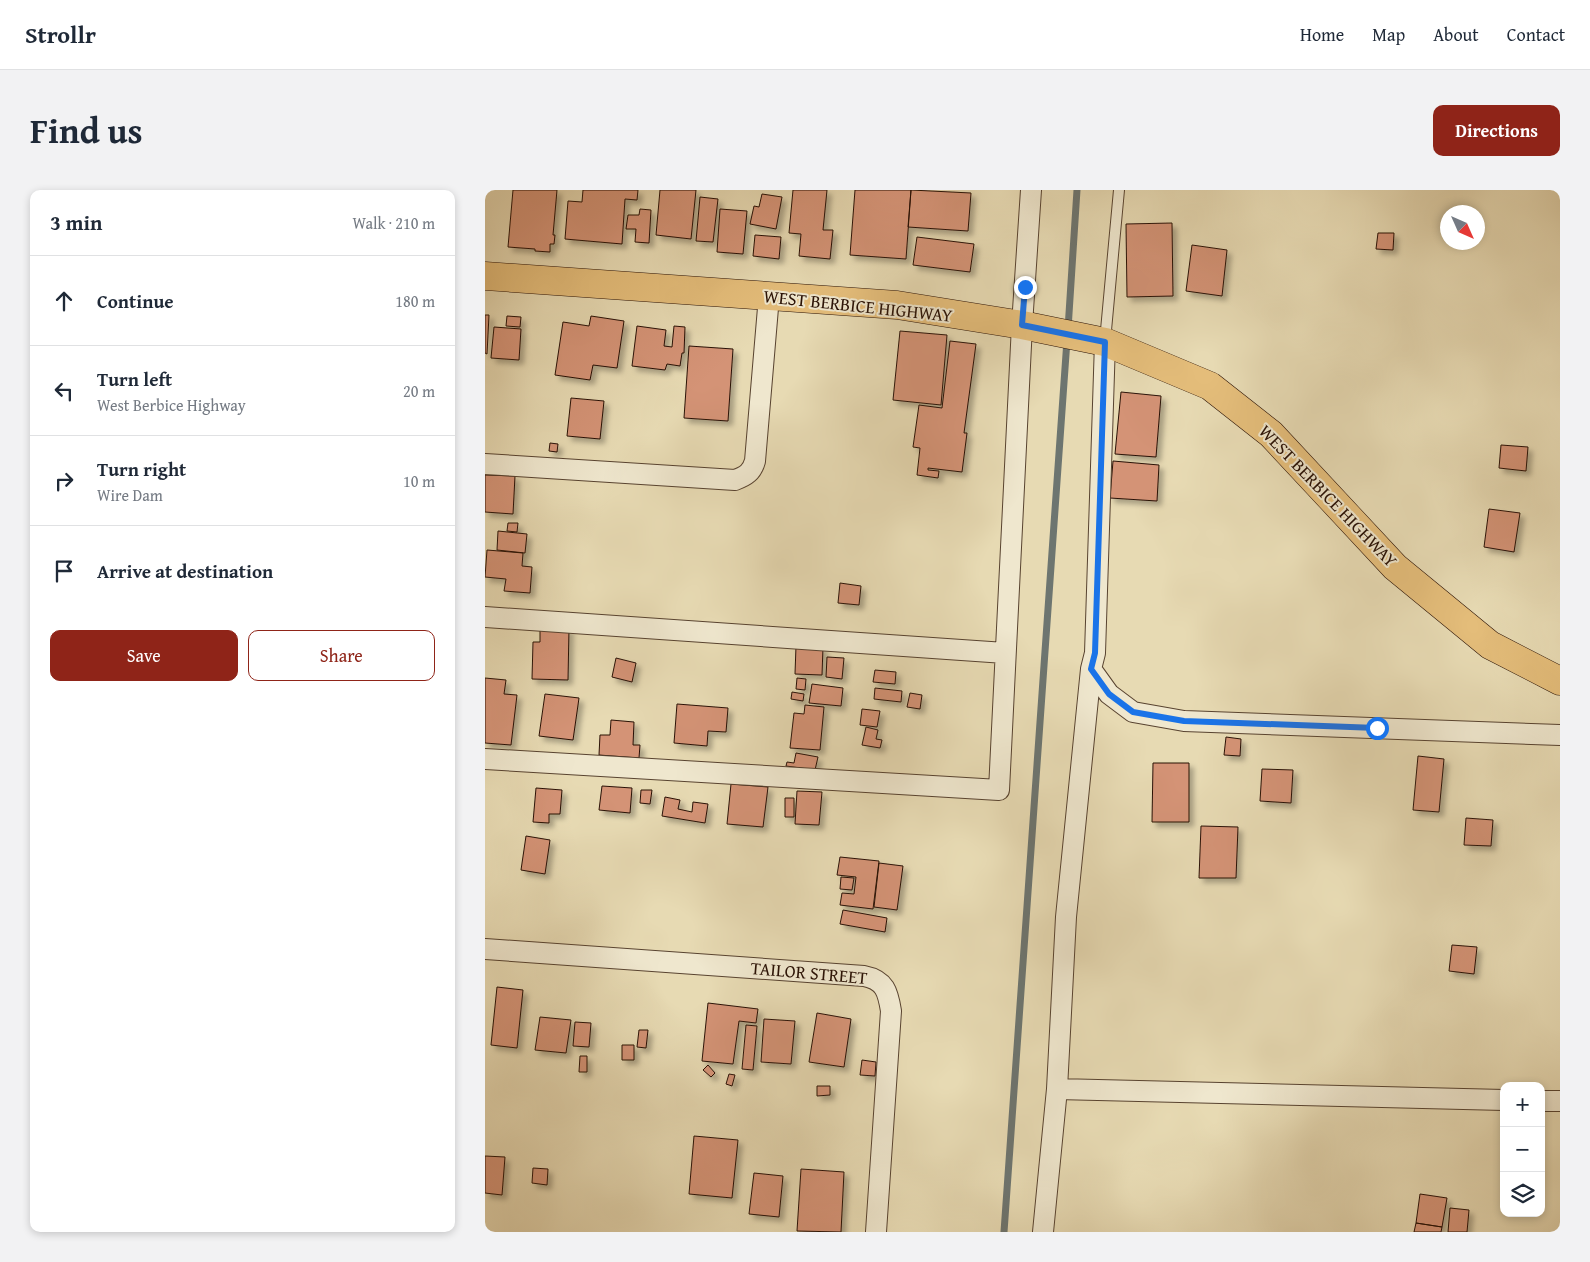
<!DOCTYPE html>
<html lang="en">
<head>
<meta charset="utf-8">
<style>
	:root { --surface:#fff; --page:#f2f2f3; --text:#1f2937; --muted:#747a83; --line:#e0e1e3; --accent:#8f2418 }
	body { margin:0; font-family:"Gentium Book Plus",serif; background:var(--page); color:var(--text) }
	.controls { position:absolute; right:15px; bottom:15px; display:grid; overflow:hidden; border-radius:10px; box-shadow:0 2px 8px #0003 }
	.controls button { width:45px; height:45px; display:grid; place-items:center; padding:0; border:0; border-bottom:1px solid var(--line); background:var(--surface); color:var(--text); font:25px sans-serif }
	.compass { position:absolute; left:955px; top:15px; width:45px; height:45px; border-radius:50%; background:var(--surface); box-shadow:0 2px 8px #0003; rotate:135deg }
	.stop { position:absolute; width:15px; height:15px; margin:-11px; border:4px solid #1a73e8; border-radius:50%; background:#fff }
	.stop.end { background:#1a73e8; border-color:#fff; box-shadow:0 1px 5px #0008 }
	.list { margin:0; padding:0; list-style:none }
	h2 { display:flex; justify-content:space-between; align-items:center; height:65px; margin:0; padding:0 20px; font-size:21px }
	h2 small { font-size:16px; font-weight:400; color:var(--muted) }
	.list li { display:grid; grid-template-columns:32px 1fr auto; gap:15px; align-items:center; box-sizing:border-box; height:90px; padding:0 20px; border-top:1px solid var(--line) }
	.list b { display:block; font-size:19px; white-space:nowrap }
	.list p { margin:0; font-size:16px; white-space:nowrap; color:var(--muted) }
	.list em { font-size:16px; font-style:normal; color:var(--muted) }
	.actions { display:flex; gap:10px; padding:15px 20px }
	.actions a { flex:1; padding:11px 0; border:1px solid var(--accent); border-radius:10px; text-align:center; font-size:18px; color:var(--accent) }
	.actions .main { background:var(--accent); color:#fff }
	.icon { flex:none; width:28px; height:28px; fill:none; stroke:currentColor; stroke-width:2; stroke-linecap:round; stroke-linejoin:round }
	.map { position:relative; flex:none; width:1075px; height:1042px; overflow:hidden; border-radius:10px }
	header { display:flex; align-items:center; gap:30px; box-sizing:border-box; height:70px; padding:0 25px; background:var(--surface); border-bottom:1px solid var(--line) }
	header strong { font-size:24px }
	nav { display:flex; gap:28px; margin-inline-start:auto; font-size:18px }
	.intro { display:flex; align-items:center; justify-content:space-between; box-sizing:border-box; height:120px; padding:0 30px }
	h1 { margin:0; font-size:35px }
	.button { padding:12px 22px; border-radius:10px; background:var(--accent); color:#fff; font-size:18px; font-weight:700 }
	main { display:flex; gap:30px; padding:0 30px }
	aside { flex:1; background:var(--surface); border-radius:10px; box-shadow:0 2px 8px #0003 }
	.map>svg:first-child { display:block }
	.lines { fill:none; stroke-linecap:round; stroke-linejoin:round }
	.stream { stroke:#6d7570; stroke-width:7 }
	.building { fill:#d49376; stroke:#291105; filter:url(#shadow) }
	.service-casing { stroke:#584330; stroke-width:12 }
	.minor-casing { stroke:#584330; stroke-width:22 }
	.primary-casing { stroke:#291105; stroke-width:29 }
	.service { stroke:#efe7ce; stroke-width:10 }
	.minor { stroke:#efe7ce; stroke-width:20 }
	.primary { stroke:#e4bd7a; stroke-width:28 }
	.route { stroke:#1a73e8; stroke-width:6 }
	.labels { text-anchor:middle; stroke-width:4; stroke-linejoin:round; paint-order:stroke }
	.street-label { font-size:18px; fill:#291105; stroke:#efe7ce }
</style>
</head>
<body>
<header>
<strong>Strollr</strong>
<nav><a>Home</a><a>Map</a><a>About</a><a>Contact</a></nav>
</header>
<div class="intro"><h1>Find us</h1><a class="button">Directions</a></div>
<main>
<aside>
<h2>3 min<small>Walk · 210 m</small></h2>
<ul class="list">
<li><svg class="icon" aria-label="ahead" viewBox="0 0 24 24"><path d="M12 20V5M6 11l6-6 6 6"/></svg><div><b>Continue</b></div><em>180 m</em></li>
<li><svg class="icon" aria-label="left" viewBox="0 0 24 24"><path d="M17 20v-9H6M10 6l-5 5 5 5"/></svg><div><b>Turn left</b><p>West Berbice Highway</p></div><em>20 m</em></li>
<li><svg class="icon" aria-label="right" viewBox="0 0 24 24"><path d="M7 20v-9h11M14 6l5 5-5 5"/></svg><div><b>Turn right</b><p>Wire Dam</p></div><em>10 m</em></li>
<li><svg class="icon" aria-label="arrive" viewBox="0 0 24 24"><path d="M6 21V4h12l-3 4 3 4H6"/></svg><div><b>Arrive at destination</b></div></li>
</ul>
<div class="actions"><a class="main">Save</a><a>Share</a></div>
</aside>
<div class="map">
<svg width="1075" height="1042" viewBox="0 0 1075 1042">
	<defs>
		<filter id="shadow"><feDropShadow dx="4.5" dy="4.5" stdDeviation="2.5" flood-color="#0004"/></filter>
	</defs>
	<rect width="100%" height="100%" fill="#e7dab3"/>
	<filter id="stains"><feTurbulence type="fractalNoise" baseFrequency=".004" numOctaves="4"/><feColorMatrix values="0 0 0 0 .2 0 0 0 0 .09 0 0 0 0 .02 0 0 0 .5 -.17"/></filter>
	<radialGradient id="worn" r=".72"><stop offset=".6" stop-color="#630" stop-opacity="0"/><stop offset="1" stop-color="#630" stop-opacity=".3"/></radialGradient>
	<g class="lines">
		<path class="stream" d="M 583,139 L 592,0
			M 519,1042 L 582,150"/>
	</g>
	<path class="building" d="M 28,0 L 72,0 L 68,45 L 70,45 L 69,54 L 65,54 L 65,62 L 50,61 L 50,59 L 23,57 Z
		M 98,0 L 153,0 L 152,10 L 140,9 L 137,54 L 80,49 L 83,11 L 97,12 Z
		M 175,0 L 211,0 L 206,49 L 171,45 Z
		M 308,0 L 342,0 L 338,40 L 348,40 L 345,69 L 314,66 L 316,44 L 304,43 Z
		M 370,0 L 426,0 L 421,69 L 365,65 Z
		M 426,0 L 486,3 L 483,41 L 423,37 Z
		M 277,4 L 297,7 L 291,39 L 265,34 L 269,16 L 274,17 Z
		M 215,7 L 233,9 L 228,52 L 211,51 Z
		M 155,19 L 166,20 L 164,53 L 150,52 L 151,39 L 141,39 L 143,25 L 154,25 Z
		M 235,19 L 262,21 L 258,64 L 232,62 Z
		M 687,33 L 688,106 L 642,107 L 641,34 Z
		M 893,43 L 909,43 L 908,60 L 891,59 Z
		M 270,45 L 296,47 L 294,69 L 268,66 Z
		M 432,47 L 489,54 L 485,82 L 428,75 Z
		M 707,55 L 742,60 L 737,106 L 701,101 Z
		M 0,125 L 4,125 L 2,164 L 0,163 Z
		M 22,126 L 36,127 L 35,137 L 21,136 Z
		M 106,126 L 139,131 L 132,178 L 108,175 L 105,190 L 70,185 L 78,132 L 104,136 Z
		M 152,136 L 181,140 L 179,156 L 187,157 L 189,136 L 200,137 L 199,163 L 197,163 L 195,176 L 182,174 L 180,180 L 147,176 Z
		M 9,137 L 36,139 L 34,170 L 6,168 Z
		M 415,141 L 462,145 L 456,215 L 408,210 Z
		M 465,151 L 491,154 L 479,243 L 482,243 L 477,282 L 443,278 L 443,280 L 454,281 L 453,288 L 432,285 L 435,258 L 428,257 L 434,215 L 457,218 Z
		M 204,156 L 248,159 L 243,231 L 199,228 Z
		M 636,202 L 676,206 L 671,267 L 630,264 Z
		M 86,208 L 119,211 L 115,249 L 82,246 Z
		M 65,253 L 73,254 L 72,262 L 64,261 Z
		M 1016,255 L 1043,257 L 1041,281 L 1014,278 Z
		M 628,271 L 674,275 L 672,311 L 625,308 Z
		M 0,285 L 30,286 L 28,324 L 0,322 Z
		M 1004,319 L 1035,323 L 1029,362 L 999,357 Z
		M 23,333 L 33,333 L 32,342 L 22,341 Z
		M 13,341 L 42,344 L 40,363 L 12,360 Z
		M 2,360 L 38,363 L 37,376 L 47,377 L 45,403 L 19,401 L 21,389 L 0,387 Z
		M 355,393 L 376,396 L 374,415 L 353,413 Z
		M 55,437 L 84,438 L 83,490 L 47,489 L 48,452 L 55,452 Z
		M 311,456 L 338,457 L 337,485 L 310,484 Z
		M 342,467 L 359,468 L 357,489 L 341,487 Z
		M 131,468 L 151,473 L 147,492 L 127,487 Z
		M 390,480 L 411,482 L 410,494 L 388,492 Z
		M 0,488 L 21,490 L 19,504 L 32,505 L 26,555 L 0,553 Z
		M 312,488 L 321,489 L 320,500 L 311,499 Z
		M 327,494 L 358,498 L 356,516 L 324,513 Z
		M 390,498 L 417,501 L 416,512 L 389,509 Z
		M 307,502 L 319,504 L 318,511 L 306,509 Z
		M 425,503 L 437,505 L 435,519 L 422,517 Z
		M 60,504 L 94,508 L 88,550 L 54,546 Z
		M 192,514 L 243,518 L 241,542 L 223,541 L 222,556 L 189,553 Z
		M 320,515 L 339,517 L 335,560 L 305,558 L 309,523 L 319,524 Z
		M 377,519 L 395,521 L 392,537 L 375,535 Z
		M 126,530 L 149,532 L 148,555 L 155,555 L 154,568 L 114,565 L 115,545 L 125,545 Z
		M 381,537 L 393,540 L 391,549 L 397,550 L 395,558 L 377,555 Z
		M 741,547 L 756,549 L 755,566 L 739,565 Z
		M 311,563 L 333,567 L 330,580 L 301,576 L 302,572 L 309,573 Z
		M 933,566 L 959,569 L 954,622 L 928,620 Z
		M 668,573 L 704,573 L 704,632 L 667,632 Z
		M 777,579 L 808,580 L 806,613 L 775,611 Z
		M 246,594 L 283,597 L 278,637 L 242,634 Z
		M 117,596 L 147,598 L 145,623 L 114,620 Z
		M 51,598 L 77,600 L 75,624 L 64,624 L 64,633 L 48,632 Z
		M 156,600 L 167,600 L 165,614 L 155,613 Z
		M 312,601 L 337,602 L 334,635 L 310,634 Z
		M 180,607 L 195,610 L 193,619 L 207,622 L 208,612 L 223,614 L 220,633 L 177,626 Z
		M 300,608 L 309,608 L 309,627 L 300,627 Z
		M 981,628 L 1008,630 L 1006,656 L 979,655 Z
		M 716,636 L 753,637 L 751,688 L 714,688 Z
		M 41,646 L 65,650 L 60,684 L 36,680 Z
		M 355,667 L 394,671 L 388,719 L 355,715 L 357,703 L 369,704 L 371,687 L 352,685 Z
		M 394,673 L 418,676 L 412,720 L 389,717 Z
		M 356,687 L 369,688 L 367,700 L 355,699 Z
		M 358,720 L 402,728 L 400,742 L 355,734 Z
		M 967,755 L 992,757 L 989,784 L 964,781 Z
		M 12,797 L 38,800 L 32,858 L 6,855 Z
		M 223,813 L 273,819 L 271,833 L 254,831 L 248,874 L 217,871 Z
		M 332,823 L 366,829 L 359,877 L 324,872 Z
		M 55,827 L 86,830 L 81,863 L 50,860 Z
		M 279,829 L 310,831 L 306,874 L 276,872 Z
		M 90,832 L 106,833 L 104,857 L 88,856 Z
		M 261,835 L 272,836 L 268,880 L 257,879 Z
		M 154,840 L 163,840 L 161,858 L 152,857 Z
		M 137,855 L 149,855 L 149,870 L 137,870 Z
		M 95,866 L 102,866 L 102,882 L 94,882 Z
		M 377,870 L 391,872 L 390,886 L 375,885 Z
		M 223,875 L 230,883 L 226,887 L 218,880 Z
		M 244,884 L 250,885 L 247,896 L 241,894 Z
		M 332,896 L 345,896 L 345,905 L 332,906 Z
		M 209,946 L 253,950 L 247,1008 L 204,1004 Z
		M 0,966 L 20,967 L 17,1005 L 0,1003 Z
		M 48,978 L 63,979 L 62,995 L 47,993 Z
		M 316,979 L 359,982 L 356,1042 L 312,1041 Z
		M 269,983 L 298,986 L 294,1027 L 264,1024 Z
		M 935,1004 L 962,1008 L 957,1037 L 931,1033 Z
		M 965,1018 L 984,1020 L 982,1042 L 963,1042 Z
		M 931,1033 L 957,1037 L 956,1042 L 929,1042 Z"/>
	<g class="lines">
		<g class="service-casing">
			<path id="service" d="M 620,151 L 634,0"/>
		</g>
		<g class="minor-casing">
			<path id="minor" d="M 620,152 L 610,463 L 606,479 L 624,504 L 648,522 L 699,531 L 1075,545
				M 0,274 L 250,290 C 261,286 267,282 270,271 L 284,106
				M 0,427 L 520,463
				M 0,569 L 514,600 L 537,135 L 546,0
				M 0,759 L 379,786 C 400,790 403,802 406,821 L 391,1042
				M 572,899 L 1019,910
				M 1056,911 L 1075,911
				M 558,1042 L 572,899 L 581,727 L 606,479"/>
		</g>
		<g class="primary-casing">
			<path id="primary" d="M 0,86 L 412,115 L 537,135 L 620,152 L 725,196 L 786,244 L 910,377 L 1005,455 L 1075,491"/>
		</g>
		<use href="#service" class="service"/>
		<use href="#minor" class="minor"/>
		<use href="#primary" class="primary"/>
	</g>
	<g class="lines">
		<path class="route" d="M 540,97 L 537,135 L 620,152 L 610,463 L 606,479 L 624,504 L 648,522 L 699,531 L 892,538"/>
	</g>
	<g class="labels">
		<g class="street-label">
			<text transform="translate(373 116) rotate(6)" y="6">WEST BERBICE HIGHWAY</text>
			<text transform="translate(843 306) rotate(46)" y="6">WEST BERBICE HIGHWAY</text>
			<text transform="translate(324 783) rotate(5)" y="6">TAILOR STREET</text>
		</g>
	</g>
	<rect width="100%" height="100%" filter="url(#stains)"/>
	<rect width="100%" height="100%" fill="url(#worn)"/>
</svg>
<div class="controls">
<button>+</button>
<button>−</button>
<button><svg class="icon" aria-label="layers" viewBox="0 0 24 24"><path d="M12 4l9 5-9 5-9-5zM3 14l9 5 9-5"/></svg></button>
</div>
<svg class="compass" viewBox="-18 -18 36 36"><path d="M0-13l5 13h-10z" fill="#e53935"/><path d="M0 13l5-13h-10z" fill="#747a83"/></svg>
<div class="stop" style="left:892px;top:538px"></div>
<div class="stop end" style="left:540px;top:97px"></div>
</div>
</main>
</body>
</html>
